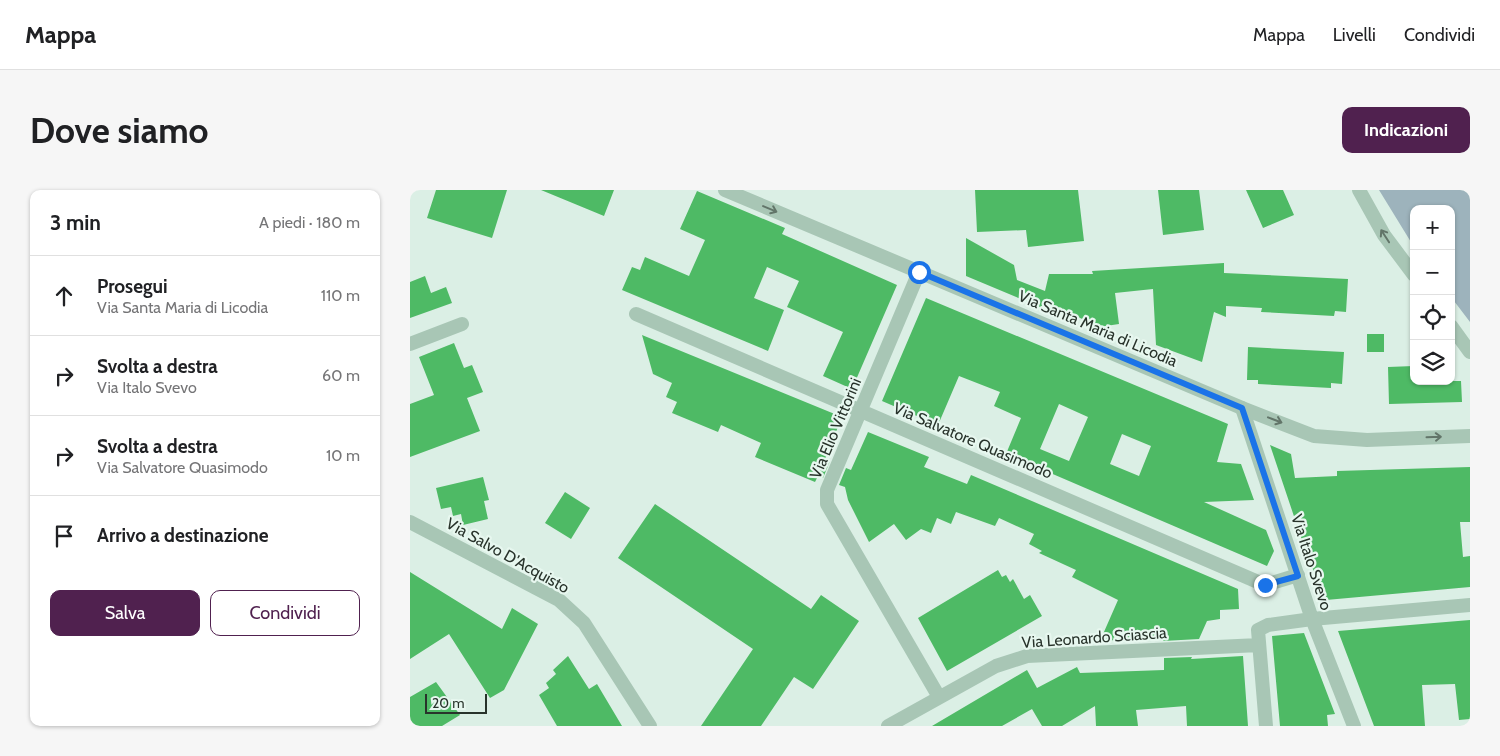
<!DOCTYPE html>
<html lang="it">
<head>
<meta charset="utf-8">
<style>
	:root { --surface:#fff; --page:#f6f6f6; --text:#202124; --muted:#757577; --line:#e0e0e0; --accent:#50214f }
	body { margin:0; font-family:Cabin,sans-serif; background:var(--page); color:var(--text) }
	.controls { position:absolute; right:15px; top:15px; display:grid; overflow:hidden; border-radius:10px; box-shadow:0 1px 4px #0004 }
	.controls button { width:45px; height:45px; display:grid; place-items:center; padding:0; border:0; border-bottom:1px solid var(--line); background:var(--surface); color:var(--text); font:25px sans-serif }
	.scale { position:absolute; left:15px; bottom:12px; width:62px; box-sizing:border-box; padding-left:5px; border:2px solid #28332b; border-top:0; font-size:14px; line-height:18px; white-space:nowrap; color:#28332b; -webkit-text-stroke:4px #e7f7ef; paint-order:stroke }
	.stop { position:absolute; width:15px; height:15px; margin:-11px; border:4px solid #1a73e8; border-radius:50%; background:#fff }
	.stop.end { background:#1a73e8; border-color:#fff; box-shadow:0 1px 5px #0008 }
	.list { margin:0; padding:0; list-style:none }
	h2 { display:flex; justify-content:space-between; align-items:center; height:65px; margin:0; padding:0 20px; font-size:21px }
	h2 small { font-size:16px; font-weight:400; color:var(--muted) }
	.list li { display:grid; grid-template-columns:32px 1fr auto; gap:15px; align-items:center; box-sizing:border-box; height:80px; padding:0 20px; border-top:1px solid var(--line) }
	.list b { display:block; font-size:19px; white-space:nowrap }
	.list p { margin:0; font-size:16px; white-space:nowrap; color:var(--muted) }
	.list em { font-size:16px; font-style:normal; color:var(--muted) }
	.actions { display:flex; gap:10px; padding:15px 20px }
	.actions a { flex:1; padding:11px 0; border:1px solid var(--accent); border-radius:10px; text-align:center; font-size:18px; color:var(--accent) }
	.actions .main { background:var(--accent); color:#fff }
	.icon { flex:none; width:28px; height:28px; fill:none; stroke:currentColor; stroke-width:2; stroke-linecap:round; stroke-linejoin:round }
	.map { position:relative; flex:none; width:1060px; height:536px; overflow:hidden; border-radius:10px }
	header { display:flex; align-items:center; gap:30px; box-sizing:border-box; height:70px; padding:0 25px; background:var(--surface); border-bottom:1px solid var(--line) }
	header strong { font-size:24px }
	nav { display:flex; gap:28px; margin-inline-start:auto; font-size:18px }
	.intro { display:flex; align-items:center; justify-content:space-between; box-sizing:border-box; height:120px; padding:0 30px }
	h1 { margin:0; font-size:35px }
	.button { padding:12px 22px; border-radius:10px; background:var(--accent); color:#fff; font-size:18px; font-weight:700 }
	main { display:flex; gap:30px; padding:0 30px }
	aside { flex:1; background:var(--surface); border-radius:10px; box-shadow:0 1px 4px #0004 }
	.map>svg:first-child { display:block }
	.green { fill:#9db3bc }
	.building { fill:#4eba65; fill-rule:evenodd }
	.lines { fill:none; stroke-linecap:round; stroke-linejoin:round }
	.minor { stroke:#a8c6b5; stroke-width:14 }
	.tertiary { stroke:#a8c6b5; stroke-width:14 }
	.oneway { stroke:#627569 }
	.route { stroke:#1a73e8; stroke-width:6 }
	.labels { text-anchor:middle; stroke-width:4.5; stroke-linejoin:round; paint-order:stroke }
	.street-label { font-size:16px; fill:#28332b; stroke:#e7f7ef }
</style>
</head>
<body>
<header>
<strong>Mappa</strong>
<nav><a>Mappa</a><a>Livelli</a><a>Condividi</a></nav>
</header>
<div class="intro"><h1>Dove siamo</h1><a class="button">Indicazioni</a></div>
<main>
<aside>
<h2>3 min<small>A piedi · 180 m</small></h2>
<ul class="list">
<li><svg class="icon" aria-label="ahead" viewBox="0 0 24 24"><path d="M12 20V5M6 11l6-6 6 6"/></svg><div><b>Prosegui</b><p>Via Santa Maria di Licodia</p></div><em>110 m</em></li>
<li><svg class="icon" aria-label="right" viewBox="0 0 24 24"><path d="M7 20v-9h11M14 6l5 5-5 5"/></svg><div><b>Svolta a destra</b><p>Via Italo Svevo</p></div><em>60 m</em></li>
<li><svg class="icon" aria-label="right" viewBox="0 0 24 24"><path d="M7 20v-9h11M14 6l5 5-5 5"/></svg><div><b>Svolta a destra</b><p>Via Salvatore Quasimodo</p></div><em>10 m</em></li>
<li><svg class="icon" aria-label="arrive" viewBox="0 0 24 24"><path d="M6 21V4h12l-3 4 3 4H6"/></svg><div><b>Arrivo a destinazione</b></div></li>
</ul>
<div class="actions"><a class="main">Salva</a><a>Condividi</a></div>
</aside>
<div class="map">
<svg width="1060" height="536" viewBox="0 0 1060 536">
	<rect width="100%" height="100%" fill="#dbefe5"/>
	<path class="green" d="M 969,0 L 1060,0 L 1060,132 L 1041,107 L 1041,19 L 1004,19 L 1004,57 Z"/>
	<path class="building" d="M 26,0 L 97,0 L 82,48 L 17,28 Z
		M 131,0 L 204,0 L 194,26 Z
		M 565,0 L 668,0 L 674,51 L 618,57 L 616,40 L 567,42 Z
		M 748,0 L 789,0 L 794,40 L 753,45 Z
		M 836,0 L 873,0 L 884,25 L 853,38 Z
		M 287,1 L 375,38 L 372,44 L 487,95 L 442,199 L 413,186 L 433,142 L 377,117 L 389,91 L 357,77 L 344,108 L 374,120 L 358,161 L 212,100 L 222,77 L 230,80 L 235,67 L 279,86 L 295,50 L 270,39 Z
		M 556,48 L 604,75 L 607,90 L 635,101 L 639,84 L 683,84 L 682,81 L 814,73 L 814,83 L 938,89 L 936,122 L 925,121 L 924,126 L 851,122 L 852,118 L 816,116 L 816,127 L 804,122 L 792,172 L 746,155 L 743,99 L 705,103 L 709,134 L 689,137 L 645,116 L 642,122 L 556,86 Z
		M 15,86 L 21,103 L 36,97 L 42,113 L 0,128 L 0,92 Z
		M 516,108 L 818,234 L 807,272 L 831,274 L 844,310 L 794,312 L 856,340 L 864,361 L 857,376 L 596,264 L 611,228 L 584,216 L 590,202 L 549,186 L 528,235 L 472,211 ZM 649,214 L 678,227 L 659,271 L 630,259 ZM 712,244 L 741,256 L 729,286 L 700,274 Z
		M 957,144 L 974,144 L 974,162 L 957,162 Z
		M 232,145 L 432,227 L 415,269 L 420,271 L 413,288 L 408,286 L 405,292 L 345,267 L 351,253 L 311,235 L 308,242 L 262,223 L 267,212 L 256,207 L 262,193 L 243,184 Z
		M 44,153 L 54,178 L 62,175 L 73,202 L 57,208 L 70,241 L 0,267 L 0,214 L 24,205 L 9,167 Z
		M 838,157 L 934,162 L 932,194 L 921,193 L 921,198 L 848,194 L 848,190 L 837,190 Z
		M 1004,176 L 1004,191 L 1051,191 L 1052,212 L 979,214 L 978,177 Z
		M 458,242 L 519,267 L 514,277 L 557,294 L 561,285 L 828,399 L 829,419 L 810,420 L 810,429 L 797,431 L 789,449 L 753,451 L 753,447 L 690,451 L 708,410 L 662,387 L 666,380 L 629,363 L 632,361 L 619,354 L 624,344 L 589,328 L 585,336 L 546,322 L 541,334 L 527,328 L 521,343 L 511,339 L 496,350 L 484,334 L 459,352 L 438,310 L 435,297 L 429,295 L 436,278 L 441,280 Z
		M 860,255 L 881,264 L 885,288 L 927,286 L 927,281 L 1060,277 L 1060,332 L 1050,332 L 1053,367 L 1060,366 L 1060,397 L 916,410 L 897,365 Z
		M 73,287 L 79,310 L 74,311 L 78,329 L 53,335 L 51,324 L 43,326 L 41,317 L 31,319 L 26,298 Z
		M 155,302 L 180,318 L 161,349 L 135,333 Z
		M 245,314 L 401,419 L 411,405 L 449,431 L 403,499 L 384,487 L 351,536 L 291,536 L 343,459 L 208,368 Z
		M 588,380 L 592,387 L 596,385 L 600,392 L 603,389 L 614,409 L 620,405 L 632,426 L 537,481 L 508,428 Z
		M 0,382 L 92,439 L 102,418 L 128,434 L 94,500 L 80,508 L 39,444 L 0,469 Z
		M 1060,430 L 1060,529 L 1049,530 L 1045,494 L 1012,495 L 1015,536 L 964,536 L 928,441 Z
		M 894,443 L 925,524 L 917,525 L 918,536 L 870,536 L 862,446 Z
		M 158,466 L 179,499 L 187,494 L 212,536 L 147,536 L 129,505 L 139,498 L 136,493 L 146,484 L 143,480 Z
		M 833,466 L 838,536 L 777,536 L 776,516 L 726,520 L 728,536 L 686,536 L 685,516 L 652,536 L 632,536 L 622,519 L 592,536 L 522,536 L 617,480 L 627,498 L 667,477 L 670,483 L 754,480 L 754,468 L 782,467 L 781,469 Z
		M 26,492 L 50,525 L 32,536 L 0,536 L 0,507 Z"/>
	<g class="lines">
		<path class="minor" d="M 509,82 L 417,300 L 417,314 L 529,507
			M 226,124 L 855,395 L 888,385
			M 0,154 L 52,134
			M 832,218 L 902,429 L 944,536
			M 0,332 L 149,410 L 174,433 L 240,536
			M 478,536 L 586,476 L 617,466 L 849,455
			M 856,536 L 848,440 L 858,435 L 902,429 L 1060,415"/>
		<path class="tertiary" d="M 315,0 L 832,218 L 904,246 L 957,250 L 1060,246
			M 949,0 L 974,45 L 1004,85
			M 1041,136 L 1060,162"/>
	</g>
	<defs><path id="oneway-shaft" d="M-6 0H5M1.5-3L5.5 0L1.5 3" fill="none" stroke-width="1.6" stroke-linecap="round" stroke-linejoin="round" transform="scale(1.25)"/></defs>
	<g class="oneway">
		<use href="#oneway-shaft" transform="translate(360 19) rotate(23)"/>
		<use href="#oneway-shaft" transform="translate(975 46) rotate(-123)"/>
		<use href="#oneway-shaft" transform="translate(865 230) rotate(21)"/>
		<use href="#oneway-shaft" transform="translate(1024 247) rotate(-2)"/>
	</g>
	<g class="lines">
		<path class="route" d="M 509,82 L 832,218 L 888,386 L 855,395"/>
	</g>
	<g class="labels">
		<g class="street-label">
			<text transform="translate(688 138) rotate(23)" y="6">Via Santa Maria di Licodia</text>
			<text transform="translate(425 238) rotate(-67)" y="6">Via Elio Vittorini</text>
			<text transform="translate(563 250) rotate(23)" y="6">Via Salvatore Quasimodo</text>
			<text transform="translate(98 365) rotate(29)" y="6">Via Salvo D'Acquisto</text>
			<text transform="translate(902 372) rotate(72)" y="6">Via Italo Svevo</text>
			<text transform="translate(684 447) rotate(-4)" y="6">Via Leonardo Sciascia</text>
		</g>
	</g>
</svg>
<div class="controls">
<button>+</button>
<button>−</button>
<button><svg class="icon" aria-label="locate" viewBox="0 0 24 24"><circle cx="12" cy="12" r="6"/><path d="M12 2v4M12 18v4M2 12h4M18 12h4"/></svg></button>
<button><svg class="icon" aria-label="layers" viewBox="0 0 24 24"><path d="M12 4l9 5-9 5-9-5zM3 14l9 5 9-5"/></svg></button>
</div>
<div class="scale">20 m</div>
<div class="stop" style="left:509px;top:82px"></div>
<div class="stop end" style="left:855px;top:395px"></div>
</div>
</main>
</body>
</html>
